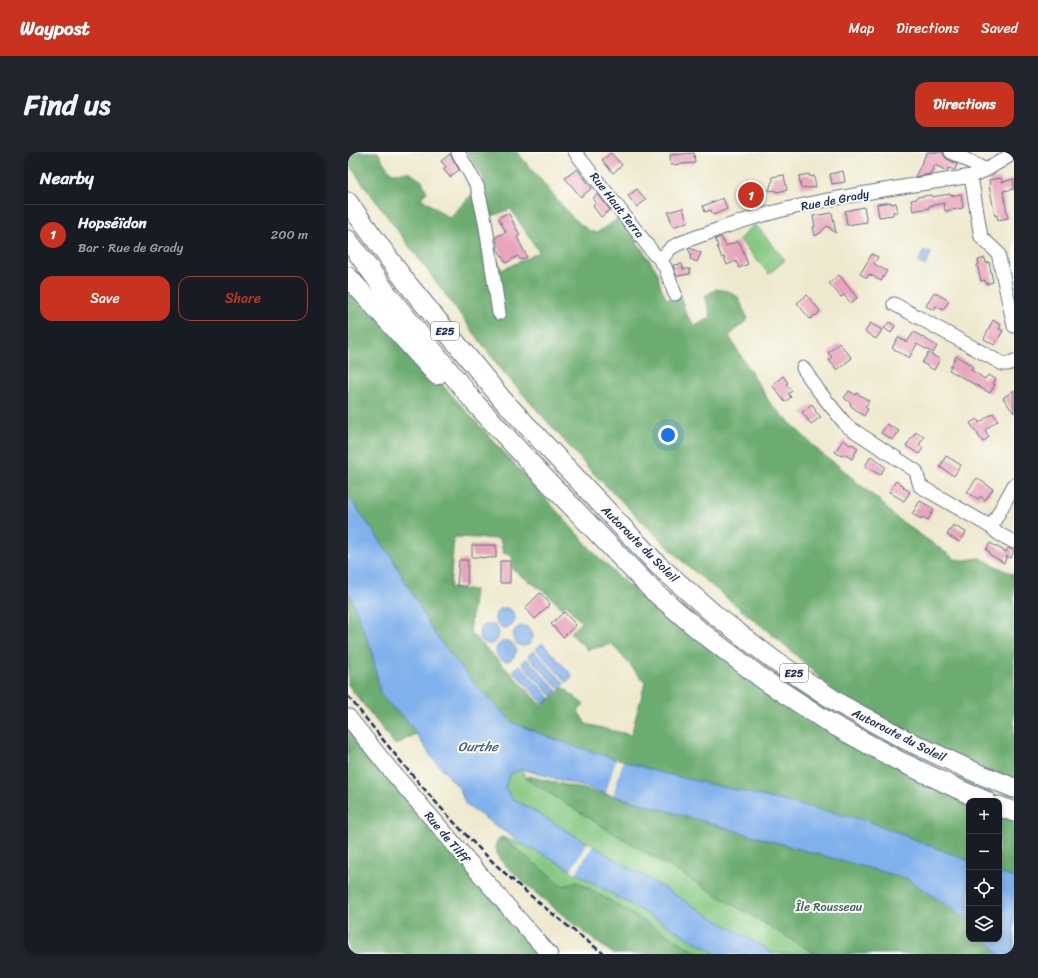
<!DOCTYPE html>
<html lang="en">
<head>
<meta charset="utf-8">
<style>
	:root { --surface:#171b24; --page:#20242c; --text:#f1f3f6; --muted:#9ea1a6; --line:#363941; --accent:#c8321e }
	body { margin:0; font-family:Sriracha,sans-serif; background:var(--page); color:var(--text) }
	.controls { position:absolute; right:12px; bottom:12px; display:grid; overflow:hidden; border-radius:8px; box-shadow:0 2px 6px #0003 }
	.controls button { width:36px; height:36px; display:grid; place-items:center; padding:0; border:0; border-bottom:1px solid var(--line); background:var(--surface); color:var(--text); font:20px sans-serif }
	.you { position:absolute; left:320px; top:283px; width:14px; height:14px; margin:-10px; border:3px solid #fff; border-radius:50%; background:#1a73e8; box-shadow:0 0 0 6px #1a73e833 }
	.badge { display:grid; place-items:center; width:26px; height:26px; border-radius:50%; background:var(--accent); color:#fff; font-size:13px; font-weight:700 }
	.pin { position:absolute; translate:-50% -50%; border:2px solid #fff; box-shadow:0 1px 4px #0006 }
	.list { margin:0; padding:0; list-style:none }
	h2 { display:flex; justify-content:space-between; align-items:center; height:52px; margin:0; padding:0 16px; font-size:17px }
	h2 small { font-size:13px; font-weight:400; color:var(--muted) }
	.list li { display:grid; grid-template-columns:26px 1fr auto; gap:12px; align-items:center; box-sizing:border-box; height:60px; padding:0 16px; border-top:1px solid var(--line) }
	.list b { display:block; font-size:15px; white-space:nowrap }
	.list p { margin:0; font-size:13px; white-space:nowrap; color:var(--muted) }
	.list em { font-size:13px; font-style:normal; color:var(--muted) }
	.actions { display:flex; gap:8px; padding:12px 16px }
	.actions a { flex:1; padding:9px 0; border:1px solid var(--accent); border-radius:12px; text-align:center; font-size:14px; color:var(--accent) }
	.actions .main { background:var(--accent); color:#fff }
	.icon { flex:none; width:22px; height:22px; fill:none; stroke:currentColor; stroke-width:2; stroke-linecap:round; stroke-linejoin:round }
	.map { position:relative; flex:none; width:666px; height:802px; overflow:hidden; border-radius:12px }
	header { display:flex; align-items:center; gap:24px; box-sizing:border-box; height:56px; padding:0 20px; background:var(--accent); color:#fff }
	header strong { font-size:19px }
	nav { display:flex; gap:22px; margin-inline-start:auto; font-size:14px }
	.intro { display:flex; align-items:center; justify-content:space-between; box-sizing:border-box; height:96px; padding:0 24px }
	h1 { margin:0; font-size:28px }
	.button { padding:10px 18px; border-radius:12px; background:var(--accent); color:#fff; font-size:14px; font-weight:700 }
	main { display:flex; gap:24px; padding:0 24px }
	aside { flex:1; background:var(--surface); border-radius:12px; box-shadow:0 2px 6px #0003 }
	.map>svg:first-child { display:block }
	.green { fill:#85c881; stroke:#507c70 }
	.forest { fill:#6cac6f; stroke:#446e66; fill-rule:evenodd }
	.water { fill:#81b1ec; stroke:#4e70a5 }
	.pier { fill:#eee9ce }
	.building { fill:#e8a4bc }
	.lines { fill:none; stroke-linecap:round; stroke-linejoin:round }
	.minor-casing { stroke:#657085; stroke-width:15 }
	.major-casing { stroke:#657085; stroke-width:18 }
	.highway-casing { stroke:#657085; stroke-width:21 }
	.minor { stroke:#fff; stroke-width:13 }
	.major { stroke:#fff; stroke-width:16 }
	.highway { stroke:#fff; stroke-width:19 }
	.rail { stroke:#1b2f5e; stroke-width:2.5; stroke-dasharray:6 3; stroke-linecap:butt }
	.labels { text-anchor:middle; stroke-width:4; stroke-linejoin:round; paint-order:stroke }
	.shield { fill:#fdfcf7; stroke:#5f6c8c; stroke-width:1 }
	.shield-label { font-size:11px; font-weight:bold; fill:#1b2f5e }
	.street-label { font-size:12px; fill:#1b2f5e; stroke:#fdfcf7 }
	.park-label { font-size:12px; fill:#3b5d68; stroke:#fdfcf7 }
	.water-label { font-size:13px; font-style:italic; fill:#3f5c90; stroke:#fdfcf7 }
</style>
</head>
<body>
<header>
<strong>Waypost</strong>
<nav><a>Map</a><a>Directions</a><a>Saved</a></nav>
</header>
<div class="intro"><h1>Find us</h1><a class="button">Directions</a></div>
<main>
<aside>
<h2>Nearby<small></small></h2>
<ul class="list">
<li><span class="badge">1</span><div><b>Hopséïdon</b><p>Bar · Rue de Grady</p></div><em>200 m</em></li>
</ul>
<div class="actions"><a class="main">Save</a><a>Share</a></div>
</aside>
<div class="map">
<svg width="666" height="802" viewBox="0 0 666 802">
	<rect width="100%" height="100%" fill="#fdfcf7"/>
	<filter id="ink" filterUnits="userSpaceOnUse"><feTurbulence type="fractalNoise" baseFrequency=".025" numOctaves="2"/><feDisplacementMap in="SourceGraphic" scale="8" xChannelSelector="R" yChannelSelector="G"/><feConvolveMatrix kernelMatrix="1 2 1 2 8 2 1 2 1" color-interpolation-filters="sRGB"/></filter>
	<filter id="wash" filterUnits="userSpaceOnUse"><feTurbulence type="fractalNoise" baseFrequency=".012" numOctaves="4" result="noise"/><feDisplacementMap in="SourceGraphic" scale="16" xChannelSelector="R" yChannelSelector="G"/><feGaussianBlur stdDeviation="0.9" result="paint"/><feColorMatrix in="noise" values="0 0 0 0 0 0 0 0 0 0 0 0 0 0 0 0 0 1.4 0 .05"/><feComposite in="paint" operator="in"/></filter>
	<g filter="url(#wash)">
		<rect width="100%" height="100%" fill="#eee9ce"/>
		<path class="green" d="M 407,72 L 437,108 L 421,122 L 391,87 Z
			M 173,617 L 180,628 L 262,679 L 468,802 L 426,802 L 164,646 L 157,635 L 162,622 Z
			M 153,685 L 176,693 L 204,707 L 369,802 L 351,802 L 230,730 L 215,734 Z"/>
		<path class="forest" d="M 0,0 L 30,0 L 36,11 L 44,21 L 61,20 L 74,29 L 79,40 L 73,46 L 101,66 L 137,29 L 119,0 L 169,0 L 225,66 L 240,78 L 248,81 L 255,77 L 272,65 L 309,119 L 312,132 L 318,147 L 333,144 L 337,160 L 347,174 L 363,165 L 357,144 L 368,137 L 380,139 L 390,145 L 400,167 L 381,184 L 422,251 L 474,302 L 491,314 L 503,325 L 532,349 L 546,364 L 607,407 L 616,408 L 632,406 L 666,423 L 666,645 L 538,589 L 438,494 L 338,413 L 245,321 L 155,220 L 0,12 ZM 163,57 L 191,100 L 154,118 L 130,69 Z
			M 0,130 L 143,286 L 252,407 L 307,458 L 428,523 L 528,588 L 666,651 L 666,726 L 651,721 L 651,649 L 621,649 L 621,709 L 520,669 L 314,621 L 219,592 L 165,571 L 127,533 L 86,481 L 43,404 L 0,344 ZM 106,385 L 152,387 L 155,401 L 164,404 L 165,418 L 197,440 L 214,456 L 218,453 L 233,470 L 222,481 L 240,498 L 264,492 L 297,531 L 283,583 L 238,572 L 230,559 L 236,553 L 215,535 L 195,554 L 122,480 L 127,438 L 102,436 Z
			M 0,440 L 2,443 L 24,499 L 32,540 L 40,551 L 59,568 L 68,582 L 47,593 L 0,533 Z
			M 0,573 L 191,802 L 0,802 Z
			M 180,624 L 277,647 L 458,699 L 558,726 L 621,768 L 621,787 L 639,787 L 650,802 L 468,802 L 262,679 L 180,628 Z
			M 153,685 L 215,734 L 230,730 L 351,802 L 266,802 L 247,789 L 184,738 L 151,707 L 147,693 Z"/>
		<path class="water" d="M 576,98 L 583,101 L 577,114 L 570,110 Z
			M 0,344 L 43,404 L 86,481 L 127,533 L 165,571 L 219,592 L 314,621 L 520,669 L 621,709 L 621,768 L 558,726 L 458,699 L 174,617 L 162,622 L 157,635 L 164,646 L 426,802 L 369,802 L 204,707 L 176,693 L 118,653 L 111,636 L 83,604 L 59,568 L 40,551 L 32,540 L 24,499 L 2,443 L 0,440 Z
			M147 466a10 10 0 1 1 20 0a10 10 0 1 1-20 0Z
			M131 482a10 10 0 1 1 20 0a10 10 0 1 1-20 0Z
			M165 484a10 10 0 1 1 20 0a10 10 0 1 1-20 0Z
			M148 499a10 10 0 1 1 20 0a10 10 0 1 1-20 0Z
			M 194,491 L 225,524 L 219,530 L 188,497 Z
			M 186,499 L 217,532 L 211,537 L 180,504 Z
			M 178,506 L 209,539 L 204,544 L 173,511 Z
			M 171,513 L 202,546 L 196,552 L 165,519 Z
			M 651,721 L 666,726 L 666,802 L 650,802 L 639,787 L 651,787 Z"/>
		<path class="pier" d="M 268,607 L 275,609 L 265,643 L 258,641 Z
			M 239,691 L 245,693 L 228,721 L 223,718 Z"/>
		<g id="blocks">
			<path class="building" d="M 579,0 L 595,0 L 596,4 L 599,7 L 609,12 L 607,18 L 600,16 L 599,19 L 587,13 L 582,22 L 567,25 Z
				M 263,1 L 274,13 L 265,21 L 254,8 Z
				M 346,1 L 347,11 L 323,13 L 322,3 Z
				M 102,2 L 111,18 L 102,25 L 95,17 L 98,15 L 93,9 Z
				M 229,17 L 244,36 L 233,45 L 217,26 Z
				M 495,19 L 497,30 L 484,32 L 482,22 Z
				M 461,22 L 462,25 L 466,24 L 468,35 L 458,36 L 458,35 L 453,36 L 451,24 Z
				M 436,23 L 439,38 L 428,40 L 427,38 L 421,39 L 423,32 L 425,28 L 424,25 Z
				M 653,26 L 654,30 L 666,27 L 666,37 L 655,39 L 660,66 L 650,68 L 649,63 L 647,64 L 641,33 L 642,33 L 641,28 Z
				M 409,35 L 411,43 L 407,43 L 408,47 L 397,50 L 394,38 Z
				M 289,37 L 298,48 L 289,55 L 280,44 Z
				M 250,42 L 262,58 L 253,65 L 245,54 L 248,51 L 245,46 Z
				M 602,42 L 603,44 L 613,42 L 615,56 L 597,59 L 596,51 L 581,54 L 581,56 L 565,59 L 563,48 L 569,47 L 569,45 L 583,43 L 584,45 Z
				M 375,46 L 379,57 L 365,63 L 363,58 L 357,60 L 355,54 Z
				M 543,50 L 543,52 L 548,51 L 550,60 L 545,60 L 545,63 L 531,65 L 529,52 Z
				M 516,55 L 519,70 L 499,73 L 497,59 Z
				M 335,56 L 339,70 L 325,75 L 320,60 Z
				M 484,61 L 488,81 L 479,74 L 472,81 L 467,84 L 465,75 L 467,75 L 465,64 Z
				M 158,62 L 161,62 L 170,80 L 172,83 L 169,85 L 179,105 L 172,108 L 170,104 L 158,111 L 149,96 L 150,94 L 148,85 L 158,80 L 151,67 L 153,64 Z
				M 373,85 L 378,94 L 390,89 L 391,91 L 392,91 L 400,112 L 391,116 L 388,109 L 379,113 L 376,105 L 374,106 L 369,94 L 370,93 L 367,87 Z
				M 342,96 L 353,101 L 349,110 L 342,107 L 343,102 L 340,97 Z
				M 524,102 L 530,105 L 526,112 L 539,119 L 533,129 L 521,122 L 519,126 L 512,122 Z
				M 637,106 L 638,111 L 641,110 L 645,130 L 638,132 L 637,128 L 633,129 L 629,113 L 631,112 L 630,108 Z
				M 334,112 L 335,117 L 342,117 L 342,122 L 329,124 L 325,113 Z
				M 491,123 L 509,146 L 503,151 L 496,143 L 493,145 L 481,131 Z
				M 586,140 L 601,149 L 595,158 L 588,154 L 586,158 L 578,154 Z
				M 459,143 L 472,159 L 468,164 L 467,163 L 462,167 L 449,151 Z
				M 645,168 L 653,173 L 651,177 L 655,179 L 646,193 L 636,187 Z
				M 541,170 L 547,174 L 543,181 L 536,176 Z
				M 522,171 L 534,178 L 528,187 L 517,180 Z
				M 566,180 L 589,194 L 585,201 L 569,192 L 561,206 L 544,196 L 550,185 L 559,190 Z
				M 491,191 L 504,206 L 489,218 L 481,208 L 484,205 L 480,201 Z
				M 580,201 L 592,207 L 586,218 L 574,211 Z
				M 608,204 L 625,214 L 623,218 L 637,227 L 640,223 L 648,227 L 645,232 L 647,233 L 642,241 L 601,218 Z
				M 435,224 L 440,231 L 438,232 L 444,239 L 440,242 L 443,245 L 437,250 L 424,233 Z
				M 666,238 L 666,261 L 655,246 Z
				M 501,239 L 508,243 L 509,241 L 521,249 L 517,255 L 520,257 L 516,264 L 502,253 L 503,251 L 496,246 Z
				M 464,252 L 468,258 L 467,259 L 473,265 L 463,272 L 454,260 Z
				M 645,261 L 650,268 L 637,278 L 641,285 L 635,290 L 622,271 L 629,267 L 631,271 Z
				M 539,272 L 551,279 L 545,288 L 533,281 Z
				M 568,280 L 576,285 L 571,293 L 575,296 L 571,302 L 558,294 Z
				M 495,288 L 502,293 L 504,292 L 510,296 L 504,307 L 498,303 L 496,304 L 494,303 L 493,304 L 487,300 Z
				M 523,304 L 537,315 L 532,323 L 517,314 Z
				M 598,304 L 613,313 L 606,324 L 592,315 Z
				M 629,326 L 645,337 L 637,348 L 632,344 L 630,347 L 619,340 Z
				M 548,329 L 556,334 L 555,335 L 562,340 L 556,349 L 541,340 Z
				M 572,349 L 586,357 L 580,368 L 574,365 L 573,367 L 564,362 Z
				M 605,373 L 618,380 L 612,390 L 599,383 Z
				M 642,391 L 658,400 L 660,396 L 666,399 L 663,406 L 659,404 L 656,411 L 641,402 L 642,400 L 638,398 Z
				M 124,393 L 148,393 L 148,406 L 124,405 Z
				M 111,408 L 120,408 L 119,434 L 109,434 Z
				M 152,409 L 162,409 L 162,431 L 152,431 Z
				M 192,441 L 202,452 L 187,467 L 177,456 Z
				M 216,460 L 228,473 L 215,485 L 203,472 Z"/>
		</g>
	</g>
	<g filter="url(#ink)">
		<use href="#blocks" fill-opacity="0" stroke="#657085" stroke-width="1"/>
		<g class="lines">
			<g class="minor-casing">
				<path id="minor" d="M 110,0 L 129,34 L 137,69 L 151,161
					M 227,0 L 294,86 L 306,102 L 310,105 L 317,115 L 327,142
					M 603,0 L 638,18
					M 623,24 L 633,85 L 650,101 L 666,174
					M 310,105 L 315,105 C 318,102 320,99 323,96 C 333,89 359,82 371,77 C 452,48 539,38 623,24 L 638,18 L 666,1
					M 546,152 L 655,212 L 660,212 L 666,209
					M 455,216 L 470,238 L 499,274 L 568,319 L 572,334 L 643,375 L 651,382 L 666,390
					M 643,375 L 666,333"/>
			</g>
			<g class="major-casing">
				<path id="major" d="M 0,565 L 39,614 L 166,762 L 201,802"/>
			</g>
			<g class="highway-casing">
				<path id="highway" d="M 0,50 L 58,130 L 154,247 L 310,413 L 367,463 L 427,509 L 492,552 L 558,588 L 629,621 L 666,636
					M 0,88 L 41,144 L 127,251 L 189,318 L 303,437 L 352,479 L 416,528 L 480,570 L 549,608 L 621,642 L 638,649
					M 0,125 L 89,223
					M 651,654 L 666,660"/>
			</g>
			<use href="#minor" class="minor"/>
			<use href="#major" class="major"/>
			<use href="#highway" class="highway"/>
			<path class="rail" d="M 0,544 C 46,602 93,660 146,711 C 181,744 218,773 256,802"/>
		</g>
	</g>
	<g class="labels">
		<g class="shield">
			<rect x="83" y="170" width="28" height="18" rx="3"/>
			<rect x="432" y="512" width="28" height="18" rx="3"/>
		</g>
		<g class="shield-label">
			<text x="97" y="183">E25</text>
			<text x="446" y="525">E25</text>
		</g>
		<g class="street-label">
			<text transform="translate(487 48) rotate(-11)" y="4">Rue de Grady</text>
			<text transform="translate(269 53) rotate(52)" y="4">Rue Haut Terra</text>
			<text transform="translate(292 392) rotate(45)" y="4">Autoroute du Soleil</text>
			<text transform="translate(551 583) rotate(27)" y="4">Autoroute du Soleil</text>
			<text transform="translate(99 685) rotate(50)" y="4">Rue de Tilff</text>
		</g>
		<g class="park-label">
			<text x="481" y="759">Île Rousseau</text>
		</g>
		<g class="water-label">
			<text x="130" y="599">Ourthe</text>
		</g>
	</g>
</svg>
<div class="controls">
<button>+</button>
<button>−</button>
<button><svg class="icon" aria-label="locate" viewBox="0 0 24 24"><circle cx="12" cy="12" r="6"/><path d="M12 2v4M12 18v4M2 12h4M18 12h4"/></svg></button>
<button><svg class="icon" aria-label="layers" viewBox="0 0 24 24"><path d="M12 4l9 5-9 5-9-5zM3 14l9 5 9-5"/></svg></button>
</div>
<div class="you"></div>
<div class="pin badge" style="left:403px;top:43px">1</div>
</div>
</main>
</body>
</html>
